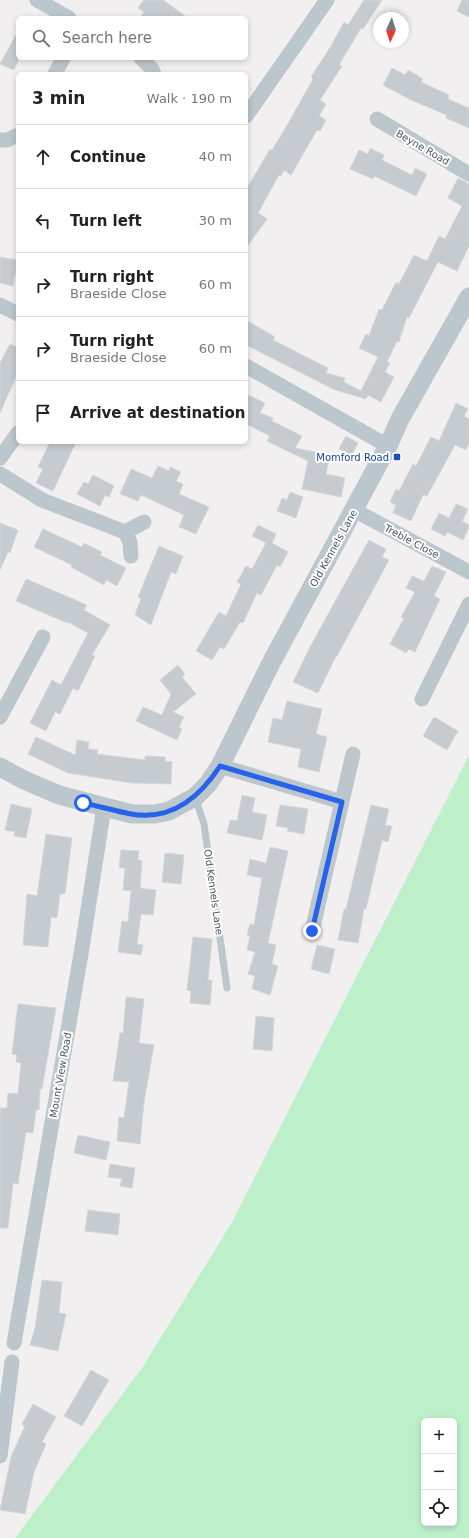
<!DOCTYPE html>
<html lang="en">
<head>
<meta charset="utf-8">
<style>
	:root { --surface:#fff; --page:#f2f2f2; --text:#222; --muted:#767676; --line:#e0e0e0 }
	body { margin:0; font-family:"DejaVu Sans",sans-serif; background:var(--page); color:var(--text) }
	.controls { position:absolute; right:12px; bottom:12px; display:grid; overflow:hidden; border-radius:6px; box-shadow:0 2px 6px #0003 }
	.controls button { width:36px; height:36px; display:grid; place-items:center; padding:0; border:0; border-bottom:1px solid var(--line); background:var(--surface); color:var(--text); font:20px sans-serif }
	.compass { position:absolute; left:373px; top:12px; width:36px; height:36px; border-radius:50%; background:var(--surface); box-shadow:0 2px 6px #0003; rotate:184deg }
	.stop { position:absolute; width:12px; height:12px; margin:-9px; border:3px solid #2563eb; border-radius:50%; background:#fff }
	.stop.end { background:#2563eb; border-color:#fff; box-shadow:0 1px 4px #0008 }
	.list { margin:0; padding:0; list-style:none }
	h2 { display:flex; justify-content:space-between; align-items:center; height:52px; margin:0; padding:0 16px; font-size:17px }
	h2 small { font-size:13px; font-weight:400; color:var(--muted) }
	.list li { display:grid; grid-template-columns:26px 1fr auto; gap:12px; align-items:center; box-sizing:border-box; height:64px; padding:0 16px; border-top:1px solid var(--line) }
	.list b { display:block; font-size:15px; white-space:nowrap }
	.list p { margin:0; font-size:13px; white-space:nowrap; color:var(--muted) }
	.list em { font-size:13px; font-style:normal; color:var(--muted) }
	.icon { flex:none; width:22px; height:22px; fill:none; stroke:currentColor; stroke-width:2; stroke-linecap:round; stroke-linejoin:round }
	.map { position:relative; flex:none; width:469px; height:1538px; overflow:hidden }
	.search { position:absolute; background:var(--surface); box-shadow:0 2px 6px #0003; left:16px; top:16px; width:232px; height:44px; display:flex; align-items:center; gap:10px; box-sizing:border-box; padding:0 14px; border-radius:6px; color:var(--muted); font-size:15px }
	.panel { position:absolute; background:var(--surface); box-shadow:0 2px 6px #0003; left:16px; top:72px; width:232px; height:372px; border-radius:6px }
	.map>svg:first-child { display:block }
	.green { fill:#bdf0c9; fill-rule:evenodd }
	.building { fill:#c6cbcf; stroke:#d3d7db }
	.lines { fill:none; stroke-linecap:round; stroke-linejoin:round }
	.service { stroke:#bbc6cd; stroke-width:7 }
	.minor { stroke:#bbc6cd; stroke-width:15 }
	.tertiary { stroke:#bbc6cd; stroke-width:19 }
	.route { stroke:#2563eb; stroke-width:5 }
	.transit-dot { fill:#1a4fb4; stroke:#fff; stroke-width:1.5 }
	.labels { text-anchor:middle; stroke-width:4; stroke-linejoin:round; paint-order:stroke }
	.street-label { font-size:10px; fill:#47565d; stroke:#fff }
	.transit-label { font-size:10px; fill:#164399; stroke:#fff; text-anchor:end }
</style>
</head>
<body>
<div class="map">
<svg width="469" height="1538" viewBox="0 0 469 1538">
	<rect width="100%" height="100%" fill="#f2eff0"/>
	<path class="green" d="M 469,755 L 469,1538 L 15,1538 L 142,1368 L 231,1224 ZM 424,1421 L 454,1421 L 454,1523 L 424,1523 Z"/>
	<path class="building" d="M 144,0 L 163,0 L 188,18 L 140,18 L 144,12 L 138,8 Z
		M 364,0 L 382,0 L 363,29 L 361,28 L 339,65 L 342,66 L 320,100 L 326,104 L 319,116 L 326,120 L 320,131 L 317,130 L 291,175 L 284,170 L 281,176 L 279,175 L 258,213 L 267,219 L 246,248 L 246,190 L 270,149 L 272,150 L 285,129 L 313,79 L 311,77 L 331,46 L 344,22 L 348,25 Z
		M 462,0 L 469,0 L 469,17 L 457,11 Z
		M 18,31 L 18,62 L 14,70 L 0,64 Z
		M 392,68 L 405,75 L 408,70 L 423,79 L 421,82 L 449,95 L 448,99 L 469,108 L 469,128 L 446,118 L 447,115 L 411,100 L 383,85 Z
		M 370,148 L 384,155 L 382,160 L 412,175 L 415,168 L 427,174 L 416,196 L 374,176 L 373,179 L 350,169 L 359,150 L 368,154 Z
		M 458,178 L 469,184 L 469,246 L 457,271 L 438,262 L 430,277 L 409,318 L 407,317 L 399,342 L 397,341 L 387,362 L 390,363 L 385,372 L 394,377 L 381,402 L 368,395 L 366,399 L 335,390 L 246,345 L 246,320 L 275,337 L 273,340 L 328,368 L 326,373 L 345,378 L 344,382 L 361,391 L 378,357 L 359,348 L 366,334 L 369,336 L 379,309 L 382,310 L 396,282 L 399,284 L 414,255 L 427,261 L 439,236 L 445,239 L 462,206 L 448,198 Z
		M 0,257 L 18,260 L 13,286 L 0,283 Z
		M 10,344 L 18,348 L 18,372 L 0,413 L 0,363 Z
		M 246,394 L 265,403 L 260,413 L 273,418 L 272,421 L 302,436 L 295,448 L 330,455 L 326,474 L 345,478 L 341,497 L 302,489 L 308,461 L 267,441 L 270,436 L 246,424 Z
		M 456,403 L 468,409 L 464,416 L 469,419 L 469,443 L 466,450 L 455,445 L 427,496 L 423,495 L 411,521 L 393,513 L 396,505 L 390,502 L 396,489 L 399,491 L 413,464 L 416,466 L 431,437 L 439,441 Z
		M 346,436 L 358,443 L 352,455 L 339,449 Z
		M 50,442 L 76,442 L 53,491 L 36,483 L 43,469 L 38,467 Z
		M 158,466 L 169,471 L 170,467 L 181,472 L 176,481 L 183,484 L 179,494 L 209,507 L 196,534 L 179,527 L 184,515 L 141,495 L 138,501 L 120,494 L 131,469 L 152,478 Z
		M 93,475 L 114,486 L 109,497 L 105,495 L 100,506 L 77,494 L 84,482 L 88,484 Z
		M 290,492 L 303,497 L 296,518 L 277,511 L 282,498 L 287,500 Z
		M 456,504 L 468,509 L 462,521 L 469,525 L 469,527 L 463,540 L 447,532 L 445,536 L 431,529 L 439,513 L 449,518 Z
		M 0,523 L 18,530 L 10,553 L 8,552 L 0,570 Z
		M 258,525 L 276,534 L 272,543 L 288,552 L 280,567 L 277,565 L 261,595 L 257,593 L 243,623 L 240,622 L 224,649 L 220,647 L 212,660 L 196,651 L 219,612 L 226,616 L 241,584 L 237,582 L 246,566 L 252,569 L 266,543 L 252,536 Z
		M 43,529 L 82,547 L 84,543 L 102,552 L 100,555 L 126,568 L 117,586 L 106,580 L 104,585 L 71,567 L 72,565 L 34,547 Z
		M 369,540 L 386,549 L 382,557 L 389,560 L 337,656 L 336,656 L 318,693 L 293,682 L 310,647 Z
		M 159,546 L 183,556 L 176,574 L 171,572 L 151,625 L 135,615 L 141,598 L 138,597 Z
		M 432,566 L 446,572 L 434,596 L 440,599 L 415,652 L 409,649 L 406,653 L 390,644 L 404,618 L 401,617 L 415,592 L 406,588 L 412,576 L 424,581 Z
		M 26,579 L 87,605 L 84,610 L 110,625 L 92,655 L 95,656 L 78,691 L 73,688 L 60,714 L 55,712 L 46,731 L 30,723 L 52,680 L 61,685 L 88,633 L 68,622 L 67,623 L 16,601 Z
		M 178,665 L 185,674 L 182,677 L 196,694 L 173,712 L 184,717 L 179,727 L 182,729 L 177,740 L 136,721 L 143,707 L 162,715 L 171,694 L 160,680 Z
		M 287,701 L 322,709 L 316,734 L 327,737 L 319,772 L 298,767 L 301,749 L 268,742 L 273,718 L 282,720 Z
		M 434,717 L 458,731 L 447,750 L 423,736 Z
		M 36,737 L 75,755 L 77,740 L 89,742 L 88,749 L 98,750 L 97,754 L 145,760 L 145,756 L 165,757 L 165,761 L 172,762 L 171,784 L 131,783 L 68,773 L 28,754 Z
		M 242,795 L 255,798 L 252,812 L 267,815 L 262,840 L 227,833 L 230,820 L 237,821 Z
		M 11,804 L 32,809 L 26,838 L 14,836 L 15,832 L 5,830 Z
		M 280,805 L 308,809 L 304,834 L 287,831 L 288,828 L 276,826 Z
		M 371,805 L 389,809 L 385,825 L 392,826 L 388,842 L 382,840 L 366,909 L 364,909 L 358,943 L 338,940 L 344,909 L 346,909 Z
		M 46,834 L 72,838 L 65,894 L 60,894 L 57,918 L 51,917 L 48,947 L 23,945 L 27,894 L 37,896 Z
		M 270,847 L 288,851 L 268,943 L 276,945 L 272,964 L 278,966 L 270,995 L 252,989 L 255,976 L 248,974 L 255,952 L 247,950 L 250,936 L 247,935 L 250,924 L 254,925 L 262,878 L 247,875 L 250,859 L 266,863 Z
		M 121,850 L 139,851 L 138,860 L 142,861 L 140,888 L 156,890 L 153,915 L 141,914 L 137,944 L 143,945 L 141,955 L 118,952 L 122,921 L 128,922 L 131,891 L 123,890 L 125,868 L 119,868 Z
		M 165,853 L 184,855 L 181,884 L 162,882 Z
		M 193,937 L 212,939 L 208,980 L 212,980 L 210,1005 L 190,1003 L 191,991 L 187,990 Z
		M 317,945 L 335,949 L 329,974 L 311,969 Z
		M 126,997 L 144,999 L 139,1043 L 154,1045 L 144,1102 L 140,1144 L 117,1141 L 119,1117 L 124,1118 L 129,1082 L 113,1081 L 120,1033 L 123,1033 Z
		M 18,1004 L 56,1008 L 42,1089 L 40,1089 L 39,1110 L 36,1110 L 33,1133 L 26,1132 L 18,1184 L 13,1183 L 8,1228 L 0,1228 L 0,1108 L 7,1108 L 8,1093 L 18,1094 L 21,1063 L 16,1062 L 17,1055 L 12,1054 Z
		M 256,1016 L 274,1018 L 272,1051 L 253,1049 Z
		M 78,1135 L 110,1142 L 106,1160 L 74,1153 Z
		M 110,1164 L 135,1168 L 132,1188 L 120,1186 L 122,1179 L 108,1177 Z
		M 88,1210 L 120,1214 L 118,1235 L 85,1231 Z
		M 42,1280 L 62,1282 L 59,1313 L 66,1314 L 58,1351 L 30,1345 L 35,1328 Z
		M 91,1370 L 109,1380 L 82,1426 L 64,1416 Z
		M 33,1404 L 56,1417 L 42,1442 L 46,1444 L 34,1472 L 25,1514 L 0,1510 L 11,1457 L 25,1426 L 22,1424 Z"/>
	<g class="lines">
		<path class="service" d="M 195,797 L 204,824 L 227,988"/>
		<path class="minor" d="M 37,0 L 69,18
			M 141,58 L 152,69 L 154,74
			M 55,74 L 63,58
			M 246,116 L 327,0
			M 377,119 L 469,174
			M 0,140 L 7,140 L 18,135
			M 0,305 L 18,314
			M 246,366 L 388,446
			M 0,458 L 18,433
			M 0,474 L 42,500 L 125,532 L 130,542 L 131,556
			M 354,510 L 469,572
			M 125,532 L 144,522
			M 422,699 L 469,604
			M 0,717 L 43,637
			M 220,766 L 342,802
			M 312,931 L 353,754
			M 14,1343 L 82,948 L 104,807
			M 0,1456 L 12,1362"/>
		<path class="tertiary" d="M 0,767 L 24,780 L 59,795 L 132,814 L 155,814 L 169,811 L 195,797 L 208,784 L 220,766 L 271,663 L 388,446 L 400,419 L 469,297"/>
	</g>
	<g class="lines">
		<path class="route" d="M 83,803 C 99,806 115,811 131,814 C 171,821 200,797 220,766 L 342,802 L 312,931"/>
	</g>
	<rect class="transit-dot" x="393" y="453" width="8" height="8" rx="2"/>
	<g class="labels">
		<g class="street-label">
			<text transform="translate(423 147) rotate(30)" y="4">Beyne Road</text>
			<text transform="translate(412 541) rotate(28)" y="4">Treble Close</text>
			<text transform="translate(333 548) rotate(-61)" y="4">Old Kennels Lane</text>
			<text transform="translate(214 892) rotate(82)" y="4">Old Kennels Lane</text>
			<text transform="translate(60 1075) rotate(-80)" y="4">Mount View Road</text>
		</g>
		<g class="transit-label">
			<text x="389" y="461">Momford Road</text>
		</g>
	</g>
</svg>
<div class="controls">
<button>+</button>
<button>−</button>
<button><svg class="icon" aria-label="locate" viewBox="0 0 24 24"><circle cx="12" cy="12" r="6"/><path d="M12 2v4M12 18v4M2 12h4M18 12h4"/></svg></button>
</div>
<svg class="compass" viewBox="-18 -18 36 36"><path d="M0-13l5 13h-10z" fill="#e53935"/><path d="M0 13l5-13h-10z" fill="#767676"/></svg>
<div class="stop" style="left:83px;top:803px"></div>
<div class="stop end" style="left:312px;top:931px"></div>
<div class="search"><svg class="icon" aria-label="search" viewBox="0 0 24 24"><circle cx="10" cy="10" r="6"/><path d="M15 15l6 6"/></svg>Search here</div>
<section class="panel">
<h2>3 min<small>Walk · 190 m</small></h2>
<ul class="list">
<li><svg class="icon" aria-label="ahead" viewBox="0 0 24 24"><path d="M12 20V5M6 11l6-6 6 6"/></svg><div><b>Continue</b></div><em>40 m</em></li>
<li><svg class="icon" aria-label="left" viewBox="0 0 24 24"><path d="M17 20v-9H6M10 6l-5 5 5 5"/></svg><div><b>Turn left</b></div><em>30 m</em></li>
<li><svg class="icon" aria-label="right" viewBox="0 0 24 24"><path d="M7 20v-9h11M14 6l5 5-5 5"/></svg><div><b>Turn right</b><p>Braeside Close</p></div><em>60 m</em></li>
<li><svg class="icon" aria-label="right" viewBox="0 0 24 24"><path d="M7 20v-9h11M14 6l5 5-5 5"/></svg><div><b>Turn right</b><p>Braeside Close</p></div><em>60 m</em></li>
<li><svg class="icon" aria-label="arrive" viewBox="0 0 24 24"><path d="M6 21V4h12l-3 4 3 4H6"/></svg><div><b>Arrive at destination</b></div></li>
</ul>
</section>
</div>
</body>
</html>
